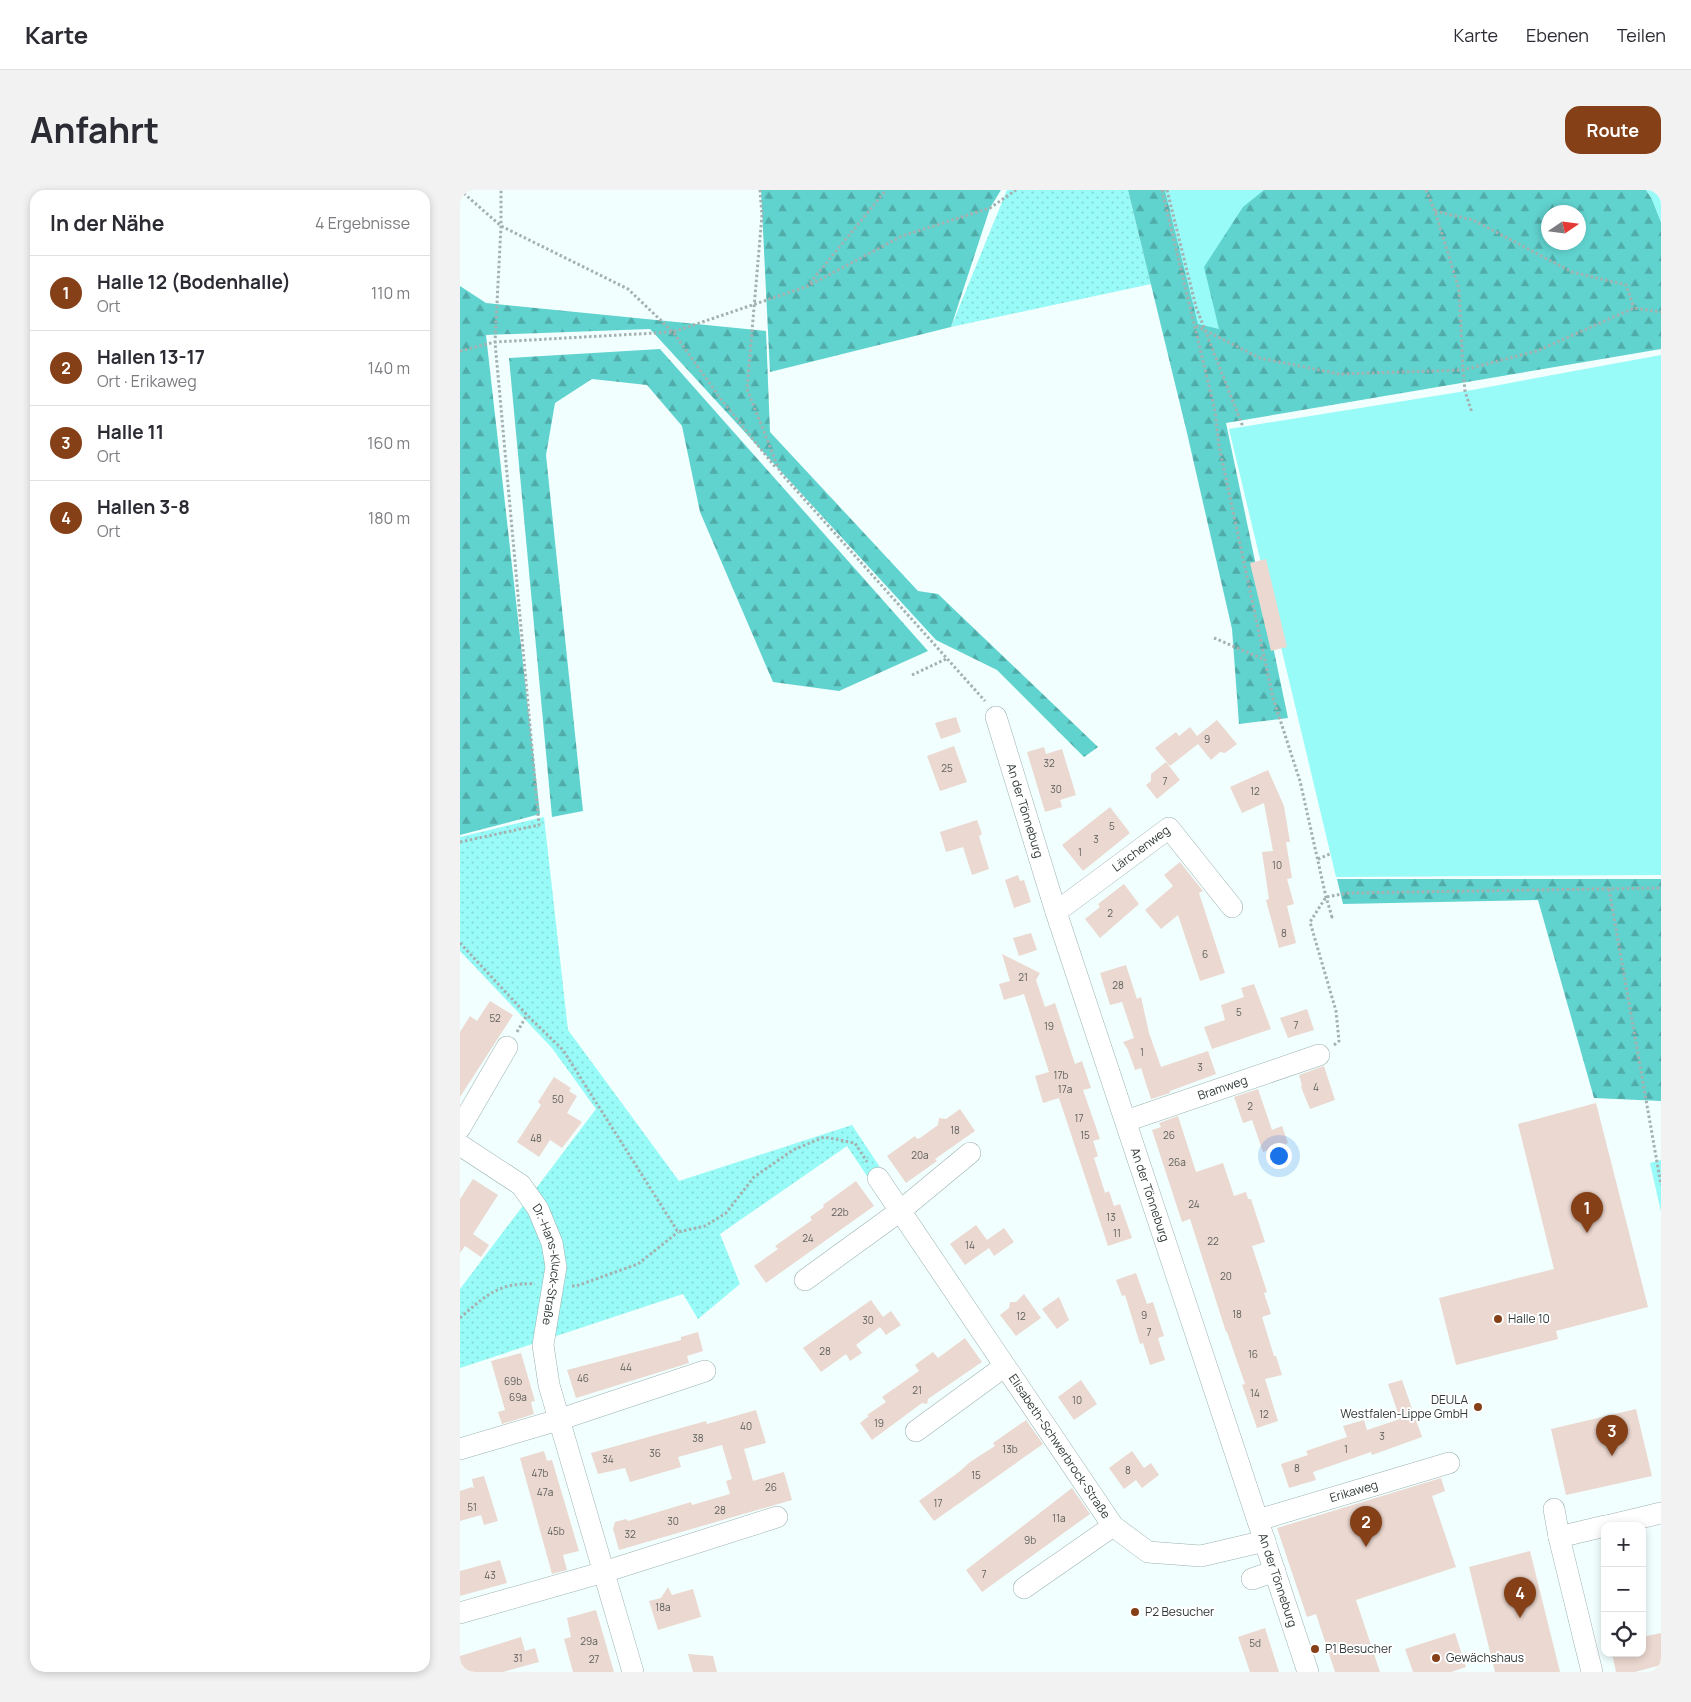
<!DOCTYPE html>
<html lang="de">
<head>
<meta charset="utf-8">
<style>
	:root { --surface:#fff; --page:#f2f2f3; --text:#2b2b33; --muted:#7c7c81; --line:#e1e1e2; --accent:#854018 }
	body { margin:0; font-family:Manrope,sans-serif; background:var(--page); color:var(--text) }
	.controls { position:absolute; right:15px; bottom:15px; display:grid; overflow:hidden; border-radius:10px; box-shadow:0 2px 8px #0003 }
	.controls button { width:45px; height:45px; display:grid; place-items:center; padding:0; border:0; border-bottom:1px solid var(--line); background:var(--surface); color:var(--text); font:25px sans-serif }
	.compass { position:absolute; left:1081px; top:15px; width:45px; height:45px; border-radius:50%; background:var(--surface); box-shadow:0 2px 8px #0003; rotate:77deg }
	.you { position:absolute; left:818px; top:965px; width:18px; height:18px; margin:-12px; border:4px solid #fff; border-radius:50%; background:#1a73e8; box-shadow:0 0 0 8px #1a73e833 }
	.badge { display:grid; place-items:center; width:32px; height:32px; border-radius:50%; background:var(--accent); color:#fff; font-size:16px; font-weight:700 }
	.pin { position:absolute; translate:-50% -41px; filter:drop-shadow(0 1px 2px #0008) }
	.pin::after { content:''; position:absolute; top:26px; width:18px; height:15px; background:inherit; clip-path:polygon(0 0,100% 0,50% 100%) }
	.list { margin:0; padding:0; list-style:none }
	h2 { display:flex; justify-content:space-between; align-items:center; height:65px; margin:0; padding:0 20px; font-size:21px }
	h2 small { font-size:16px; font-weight:400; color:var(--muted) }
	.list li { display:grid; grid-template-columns:32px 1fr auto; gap:15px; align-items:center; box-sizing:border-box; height:75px; padding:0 20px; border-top:1px solid var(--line) }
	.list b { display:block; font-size:19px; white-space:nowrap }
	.list p { margin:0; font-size:16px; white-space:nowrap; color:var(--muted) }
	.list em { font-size:16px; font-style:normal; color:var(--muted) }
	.icon { flex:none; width:28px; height:28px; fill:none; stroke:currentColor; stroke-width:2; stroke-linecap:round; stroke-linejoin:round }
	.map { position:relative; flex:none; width:1201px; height:1482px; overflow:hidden; border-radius:15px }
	header { display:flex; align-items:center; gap:30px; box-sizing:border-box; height:70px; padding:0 25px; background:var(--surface); border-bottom:1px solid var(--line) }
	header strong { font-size:24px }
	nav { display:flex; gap:28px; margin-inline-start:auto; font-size:18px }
	.intro { display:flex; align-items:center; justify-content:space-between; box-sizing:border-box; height:120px; padding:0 30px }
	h1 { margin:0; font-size:35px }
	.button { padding:12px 22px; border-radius:15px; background:var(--accent); color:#fff; font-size:18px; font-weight:700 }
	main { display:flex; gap:30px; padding:0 30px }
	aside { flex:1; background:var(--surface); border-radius:15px; box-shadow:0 2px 8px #0003 }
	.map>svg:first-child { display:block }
	.green { fill:url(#green-dots) }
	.forest { fill:url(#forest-firs); fill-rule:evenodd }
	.pitch { fill:#98fbf7 }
	.building { fill:#ebd8d0 }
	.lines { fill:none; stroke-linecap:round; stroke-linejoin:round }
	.minor-casing { stroke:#9cb2b0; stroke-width:22 }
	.path { stroke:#a5b1b0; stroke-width:3; stroke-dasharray:2.5 2.5; stroke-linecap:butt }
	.minor { stroke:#fff; stroke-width:21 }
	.poi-dot { fill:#854018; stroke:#fff; stroke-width:2 }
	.labels { text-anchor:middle; stroke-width:4; stroke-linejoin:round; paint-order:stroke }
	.number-label { font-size:10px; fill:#5f615e }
	.street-label { font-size:12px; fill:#303938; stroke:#fff }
	.poi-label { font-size:12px; fill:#303938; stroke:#fff; text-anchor:start }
</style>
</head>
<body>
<header>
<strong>Karte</strong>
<nav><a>Karte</a><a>Ebenen</a><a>Teilen</a></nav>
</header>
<div class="intro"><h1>Anfahrt</h1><a class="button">Route</a></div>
<main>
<aside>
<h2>In der Nähe<small>4 Ergebnisse</small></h2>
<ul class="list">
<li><span class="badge">1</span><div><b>Halle 12 (Bodenhalle)</b><p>Ort</p></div><em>110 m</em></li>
<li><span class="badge">2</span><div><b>Hallen 13-17</b><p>Ort · Erikaweg</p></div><em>140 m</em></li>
<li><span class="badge">3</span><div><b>Halle 11</b><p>Ort</p></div><em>160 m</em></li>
<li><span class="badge">4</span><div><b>Hallen 3-8</b><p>Ort</p></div><em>180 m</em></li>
</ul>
</aside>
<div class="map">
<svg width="1201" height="1482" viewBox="0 0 1201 1482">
	<defs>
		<pattern id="green-dots" width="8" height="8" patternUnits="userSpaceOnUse" patternTransform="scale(1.25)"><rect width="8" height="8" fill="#98fbf7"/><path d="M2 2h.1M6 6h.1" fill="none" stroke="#83d8d4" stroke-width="1.8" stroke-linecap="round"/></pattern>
		<pattern id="forest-firs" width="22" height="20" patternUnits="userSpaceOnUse" patternTransform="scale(1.25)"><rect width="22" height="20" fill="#61d3cf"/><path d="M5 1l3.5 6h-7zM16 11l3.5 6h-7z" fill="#50aca9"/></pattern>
	</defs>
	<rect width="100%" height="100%" fill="#f1fffe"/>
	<path class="green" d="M 547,0 L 668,0 L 691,94 L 491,137 Z
		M 84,627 L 108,840 L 219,991 L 392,935 L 437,1003 L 425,1013 L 387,956 L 260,1044 L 280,1094 L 238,1129 L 223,1104 L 0,1178 L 0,1099 L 136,919 L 92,858 L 0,761 L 0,647 Z"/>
	<path class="forest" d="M 301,0 L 541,0 L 530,18 L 491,137 L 310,182 Z
		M 668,0 L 1186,0 L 1192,9 L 1201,32 L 1201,159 L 766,233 L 828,528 L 779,534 L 772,439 L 727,243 ZM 1088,22 L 1118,22 L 1118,52 L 1088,52 Z
		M 0,96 L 26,113 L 306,141 L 310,242 L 458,401 L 478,404 L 638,557 L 624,567 L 537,480 L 476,450 L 190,139 L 26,145 L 80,624 L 0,645 Z
		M 200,159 L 468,461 L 379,501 L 313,492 L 240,322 L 222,236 L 187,195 L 132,189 L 95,213 L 86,265 L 123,621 L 92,627 L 49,168 Z
		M 877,689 L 1201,689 L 1201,911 L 1134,908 L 1078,710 L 883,714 Z"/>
	<path class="pitch" d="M 707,0 L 804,0 L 783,17 L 744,77 L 759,139 L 738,134 L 705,1 Z
		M 1186,0 L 1201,0 L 1201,32 L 1192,9 Z
		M 1201,165 L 1201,685 L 876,687 L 769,239 L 1012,200 Z
		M 1201,970 L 1201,1022 L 1190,973 Z"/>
	<path class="building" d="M 806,369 L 827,457 L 811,461 L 790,373 Z
		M 496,527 L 501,542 L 481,549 L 475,533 Z
		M 757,530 L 777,554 L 765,563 L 760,562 L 751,570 L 738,554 L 710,576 L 695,558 L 716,542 L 719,546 L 730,537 L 737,546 Z
		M 494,556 L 507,592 L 480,601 L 467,566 Z
		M 584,557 L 586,564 L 602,559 L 616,605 L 600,610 L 602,617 L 585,622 L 567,562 Z
		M 706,572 L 720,590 L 697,609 L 686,595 L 691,591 L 691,584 Z
		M 808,580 L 824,616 L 830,652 L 826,652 L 832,688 L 827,689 L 834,714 L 827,716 L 836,753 L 819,758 L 806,710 L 809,709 L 802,662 L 813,661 L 804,613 L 782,623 L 770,597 Z
		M 650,617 L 670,643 L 623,681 L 602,655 Z
		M 517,630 L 522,644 L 519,646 L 529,679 L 512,685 L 503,657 L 486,662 L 480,642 Z
		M 720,672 L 743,701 L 739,703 L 765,783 L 740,791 L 718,725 L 701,739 L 685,720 L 713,696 L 704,685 Z
		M 558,685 L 560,691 L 564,690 L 571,712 L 554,718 L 545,690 Z
		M 664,694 L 679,714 L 640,748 L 625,729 L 640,717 L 638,714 Z
		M 571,743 L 577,760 L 559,766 L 553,748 Z
		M 542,764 L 580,783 L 576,790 L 585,817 L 595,813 L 615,874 L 622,871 L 631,898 L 623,900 L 640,949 L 633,951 L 638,966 L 634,968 L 645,1003 L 649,1001 L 654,1016 L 660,1014 L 672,1048 L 648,1056 L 599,908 L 583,913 L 575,886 L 589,882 L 564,804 L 544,810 L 539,794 L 550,791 Z
		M 666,775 L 677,809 L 681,807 L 689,843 L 701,877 L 748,861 L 756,884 L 710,901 L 710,903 L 691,909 L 681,878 L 675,880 L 668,860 L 663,852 L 674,848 L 662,812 L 650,815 L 640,783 Z
		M 794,794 L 811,839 L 752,859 L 744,837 L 765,830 L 761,815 L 784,807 L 781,798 Z
		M 30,811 L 53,825 L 0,907 L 0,842 L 10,826 L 17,831 Z
		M 847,819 L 854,840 L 828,848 L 820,828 Z
		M 864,876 L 875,910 L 850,919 L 841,897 L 842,896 L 839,885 Z
		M 94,887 L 111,898 L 109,901 L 117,906 L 107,923 L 122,932 L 102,958 L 90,950 L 79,967 L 57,952 L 81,915 L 78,912 Z
		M 798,899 L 812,940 L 822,936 L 828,953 L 803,962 L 792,930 L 783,933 L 774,907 Z
		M 1136,913 L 1188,1117 L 1096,1141 L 1098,1149 L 996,1175 L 979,1108 L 1094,1079 L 1058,934 Z
		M 500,919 L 515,941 L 475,969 L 477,971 L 446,993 L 427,966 L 455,946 L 457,949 L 460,948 L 478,935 L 479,928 L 486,929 Z
		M 718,926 L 736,982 L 763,973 L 774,1006 L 786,1002 L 788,1009 L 791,1009 L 805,1052 L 792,1056 L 807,1102 L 804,1103 L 811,1124 L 802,1127 L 814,1166 L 816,1166 L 822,1185 L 805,1189 L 818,1231 L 797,1238 L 782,1195 L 785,1194 L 767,1142 L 766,1142 L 730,1029 L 722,1032 L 692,940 L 701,937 L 699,933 Z
		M 13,989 L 38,1005 L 13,1044 L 29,1055 L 21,1067 L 5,1056 L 0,1063 L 0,1009 Z
		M 396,991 L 414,1016 L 306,1093 L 294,1076 L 318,1059 L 315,1056 L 352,1030 L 350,1027 L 364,1017 L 363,1015 Z
		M 516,1035 L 527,1050 L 544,1038 L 554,1052 L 534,1066 L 529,1058 L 505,1075 L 490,1054 Z
		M 676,1083 L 687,1114 L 693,1112 L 704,1146 L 698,1148 L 705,1170 L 690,1175 L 683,1153 L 680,1154 L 665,1105 L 662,1106 L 656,1090 Z
		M 564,1104 L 581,1128 L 556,1146 L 540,1125 L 549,1118 L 550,1112 L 556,1112 Z
		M 599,1107 L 609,1130 L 597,1139 L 582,1119 Z
		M 411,1110 L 423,1127 L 431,1121 L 441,1135 L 426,1145 L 420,1137 L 396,1155 L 402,1163 L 390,1171 L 386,1164 L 361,1182 L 343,1158 Z
		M 238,1142 L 243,1161 L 227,1166 L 229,1173 L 116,1208 L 107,1180 L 221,1150 L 221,1147 Z
		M 505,1148 L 522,1172 L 468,1209 L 467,1214 L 462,1213 L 412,1250 L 400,1233 L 409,1226 L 407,1225 L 426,1212 L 422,1207 L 459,1181 L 455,1175 L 473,1162 L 478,1168 Z
		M 61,1163 L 75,1211 L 71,1212 L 74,1224 L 42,1234 L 38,1222 L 45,1220 L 31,1171 Z
		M 621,1190 L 637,1214 L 614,1230 L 598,1207 Z
		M 942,1190 L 962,1247 L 912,1265 L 911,1262 L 853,1282 L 856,1290 L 829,1298 L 821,1274 L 848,1265 L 846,1261 L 887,1247 L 883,1236 L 904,1230 L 907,1240 L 940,1229 L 928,1194 Z
		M 1176,1219 L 1192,1286 L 1106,1305 L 1091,1239 Z
		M 296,1220 L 306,1253 L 284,1259 L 293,1291 L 324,1282 L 332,1310 L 159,1360 L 153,1339 L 155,1332 L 166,1329 L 168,1331 L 231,1312 L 232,1315 L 270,1304 L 266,1291 L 272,1289 L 262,1255 L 218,1267 L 221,1277 L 170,1292 L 165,1278 L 138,1284 L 131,1263 L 246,1231 L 247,1234 Z
		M 566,1230 L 583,1254 L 474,1331 L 459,1311 L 499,1282 L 510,1272 L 535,1256 L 533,1253 Z
		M 84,1261 L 87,1271 L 92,1270 L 119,1361 L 103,1365 L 107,1380 L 92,1384 L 60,1268 Z
		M 672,1261 L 684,1278 L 691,1273 L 699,1285 L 682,1298 L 676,1290 L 664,1299 L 649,1278 Z
		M 24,1286 L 38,1331 L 24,1335 L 21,1325 L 0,1331 L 0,1301 L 12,1297 L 14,1299 L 12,1289 Z
		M 981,1288 L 985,1301 L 972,1306 L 996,1377 L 896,1410 L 920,1482 L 875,1482 L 856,1424 L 847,1427 L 817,1338 Z
		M 612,1298 L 630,1324 L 522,1402 L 506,1380 Z
		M 1070,1361 L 1100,1482 L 1035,1482 L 1009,1377 Z
		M 40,1370 L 47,1393 L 0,1406 L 0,1381 Z
		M 208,1397 L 212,1405 L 233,1399 L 241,1427 L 198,1440 L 189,1411 L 201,1408 Z
		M 136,1420 L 154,1482 L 113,1482 L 104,1449 L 111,1447 L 107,1428 Z
		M 805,1438 L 819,1482 L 790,1482 L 778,1447 Z
		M 995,1443 L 1006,1477 L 991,1482 L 953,1482 L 945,1459 Z
		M 1201,1443 L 1201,1475 L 1175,1482 L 1156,1482 L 1152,1463 L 1182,1463 L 1182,1447 Z
		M 61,1447 L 65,1461 L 75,1458 L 79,1472 L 43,1482 L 0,1482 L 0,1466 Z
		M 228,1464 L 253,1466 L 257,1482 L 233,1482 Z"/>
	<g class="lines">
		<g class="minor-casing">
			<g id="minor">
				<path id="s1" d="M 536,527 L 596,722 L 848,1482"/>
				<path id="s2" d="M 596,722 L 709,638 L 772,717"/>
				<path id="s3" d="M 666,931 L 859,865"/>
				<path d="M 0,938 L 47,857"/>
				<path id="s4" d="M 0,955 L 61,995 L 78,1019 L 92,1053 L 96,1077 L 83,1155 L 89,1195 L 173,1482"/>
				<path id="s5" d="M 418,988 L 653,1336 L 688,1362 L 741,1366 L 805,1351"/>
				<path d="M 345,1090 L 440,1021 L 510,963"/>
				<path d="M 456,1241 L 545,1176"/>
				<path d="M 0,1259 L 98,1230 L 245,1181"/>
				<path d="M 1094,1319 L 1099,1347"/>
				<path id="s6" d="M 798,1330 L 989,1273"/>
				<path d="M 1147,1336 L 1201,1323"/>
				<path d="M 792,1389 L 815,1381"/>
				<path d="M 564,1398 L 653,1336"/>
				<path d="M 0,1423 L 144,1382 L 317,1327"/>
				<path d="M 1132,1482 L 1099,1347 L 1145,1336"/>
			</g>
		</g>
		<path class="path" d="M 0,0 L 41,36 L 168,99 L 213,142 L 260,208 L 316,278
			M 300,0 L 302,25 L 287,199 L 320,282 L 525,511
			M 702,0 L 755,221 L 759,256 L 813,508 L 840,591 L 866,707 L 872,727 L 872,726
			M 707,0 L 736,117 L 783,237
			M 966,0 L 975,21 L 999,99 L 1003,180 L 1005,201 L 1012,223
			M 975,21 L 1013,30 L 1112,82 L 1166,95 L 1174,118
			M 350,93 L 426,0
			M 736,136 L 800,168 L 879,184 L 1003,180 L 1077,161 L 1174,118 L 1201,122
			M 0,161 L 35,152 L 41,36 L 41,0
			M 754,448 L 803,469
			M 452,485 L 486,469
			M 0,652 L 79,635 L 35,152 L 213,142 L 348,96 L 442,46 L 530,18 L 556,0
			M 858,669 L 870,664
			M 1149,699 L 1201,995
			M 0,753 L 67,825 L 103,860 L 218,1042 L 245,1036 L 266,1023 L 294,987 L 333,960 L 364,947 L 395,953 L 407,972
			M 57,842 L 67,825
			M 874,855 L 879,851 L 876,821 L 850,732 L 866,707 L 888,703 L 1201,698
			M 112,1096 L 116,1096 L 178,1074 L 218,1042
			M 0,1128 C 25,1106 39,1092 75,1094"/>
		<use href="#minor" class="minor"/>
	</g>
	<g class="poi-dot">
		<circle cx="1038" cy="1129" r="5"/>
		<circle cx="1018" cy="1217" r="5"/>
		<circle cx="675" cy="1422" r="5"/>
		<circle cx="855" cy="1459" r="5"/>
		<circle cx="976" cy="1468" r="5"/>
	</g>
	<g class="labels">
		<g class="number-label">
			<text x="747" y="553">9</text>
			<text x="589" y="577">32</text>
			<text x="487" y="582">25</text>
			<text x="705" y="595">7</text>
			<text x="596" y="603">30</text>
			<text x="795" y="605">12</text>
			<text x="652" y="640">5</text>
			<text x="636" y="653">3</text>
			<text x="620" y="666">1</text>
			<text x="817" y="679">10</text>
			<text x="650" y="727">2</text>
			<text x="824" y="747">8</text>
			<text x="745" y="768">6</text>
			<text x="563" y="791">21</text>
			<text x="658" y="799">28</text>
			<text x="779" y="826">5</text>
			<text x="35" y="832">52</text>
			<text x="836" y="839">7</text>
			<text x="589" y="840">19</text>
			<text x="682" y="866">1</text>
			<text x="740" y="881">3</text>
			<text x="601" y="889">17b</text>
			<text x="856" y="901">4</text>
			<text x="605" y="903">17a</text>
			<text x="98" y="913">50</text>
			<text x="790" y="920">2</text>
			<text x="619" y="932">17</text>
			<text x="495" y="944">18</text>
			<text x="625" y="949">15</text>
			<text x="709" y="949">26</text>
			<text x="76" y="952">48</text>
			<text x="460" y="969">20a</text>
			<text x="717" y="976">26a</text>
			<text x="734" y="1018">24</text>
			<text x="380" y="1026">22b</text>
			<text x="651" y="1031">13</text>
			<text x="657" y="1047">11</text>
			<text x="348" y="1052">24</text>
			<text x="753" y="1055">22</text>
			<text x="510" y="1059">14</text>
			<text x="766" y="1090">20</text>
			<text x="777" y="1128">18</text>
			<text x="684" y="1129">9</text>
			<text x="561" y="1130">12</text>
			<text x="408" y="1134">30</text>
			<text x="689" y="1146">7</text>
			<text x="365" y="1165">28</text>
			<text x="793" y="1168">16</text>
			<text x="166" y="1181">44</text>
			<text x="123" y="1192">46</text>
			<text x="53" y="1195">69b</text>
			<text x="457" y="1204">21</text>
			<text x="795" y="1207">14</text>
			<text x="58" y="1211">69a</text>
			<text x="617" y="1214">10</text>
			<text x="804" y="1228">12</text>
			<text x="419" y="1237">19</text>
			<text x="286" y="1240">40</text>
			<text x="922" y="1250">3</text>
			<text x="238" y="1252">38</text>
			<text x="550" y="1263">13b</text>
			<text x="886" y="1263">1</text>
			<text x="195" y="1267">36</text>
			<text x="148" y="1273">34</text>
			<text x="837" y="1282">8</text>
			<text x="668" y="1284">8</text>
			<text x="80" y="1287">47b</text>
			<text x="516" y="1289">15</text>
			<text x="311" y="1301">26</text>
			<text x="85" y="1306">47a</text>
			<text x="478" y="1317">17</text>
			<text x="12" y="1321">51</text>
			<text x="260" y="1324">28</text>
			<text x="599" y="1332">11a</text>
			<text x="213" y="1335">30</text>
			<text x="96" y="1345">45b</text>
			<text x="170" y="1348">32</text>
			<text x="570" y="1354">9b</text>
			<text x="524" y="1388">7</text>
			<text x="30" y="1389">43</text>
			<text x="203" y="1421">18a</text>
			<text x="129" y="1455">29a</text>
			<text x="795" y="1457">5d</text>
			<text x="58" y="1472">31</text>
			<text x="134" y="1473">27</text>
		</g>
		<g class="street-label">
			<text dy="4" stroke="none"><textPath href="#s1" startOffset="98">An der Tönneburg</textPath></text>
			<text dy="4" stroke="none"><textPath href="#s2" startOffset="106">Lärchenweg</textPath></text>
			<text dy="4" stroke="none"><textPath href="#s3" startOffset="102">Bramweg</textPath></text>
			<text dy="4" stroke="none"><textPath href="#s1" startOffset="502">An der Tönneburg</textPath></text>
			<text dy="4" stroke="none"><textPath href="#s4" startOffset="160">Dr.-Hans-Kluck-Straße</textPath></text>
			<text dy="4" stroke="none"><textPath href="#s5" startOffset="324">Elisabeth-Schwerbrock-Straße</textPath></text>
			<text dy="4" stroke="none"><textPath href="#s6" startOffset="100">Erikaweg</textPath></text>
			<text dy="4" stroke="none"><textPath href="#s1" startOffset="908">An der Tönneburg</textPath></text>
		</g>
		<g class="poi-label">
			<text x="1048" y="1133">Halle 10</text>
			<text x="1008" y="1214" text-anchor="end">DEULA<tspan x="1008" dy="14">Westfalen-Lippe GmbH</tspan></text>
			<text x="685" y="1426">P2 Besucher</text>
			<text x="865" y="1463">P1 Besucher</text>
			<text x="986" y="1472">Gewächshaus</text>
		</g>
	</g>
</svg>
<div class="controls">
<button>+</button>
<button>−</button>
<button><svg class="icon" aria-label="locate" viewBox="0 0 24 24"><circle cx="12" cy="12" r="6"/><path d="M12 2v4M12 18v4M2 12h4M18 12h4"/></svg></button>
</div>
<svg class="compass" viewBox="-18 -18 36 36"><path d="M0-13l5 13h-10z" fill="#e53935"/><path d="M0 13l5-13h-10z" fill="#7c7c81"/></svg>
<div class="you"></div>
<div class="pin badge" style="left:1127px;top:1043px">1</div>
<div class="pin badge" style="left:906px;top:1357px">2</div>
<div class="pin badge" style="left:1152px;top:1266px">3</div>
<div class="pin badge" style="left:1060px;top:1428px">4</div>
</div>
</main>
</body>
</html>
